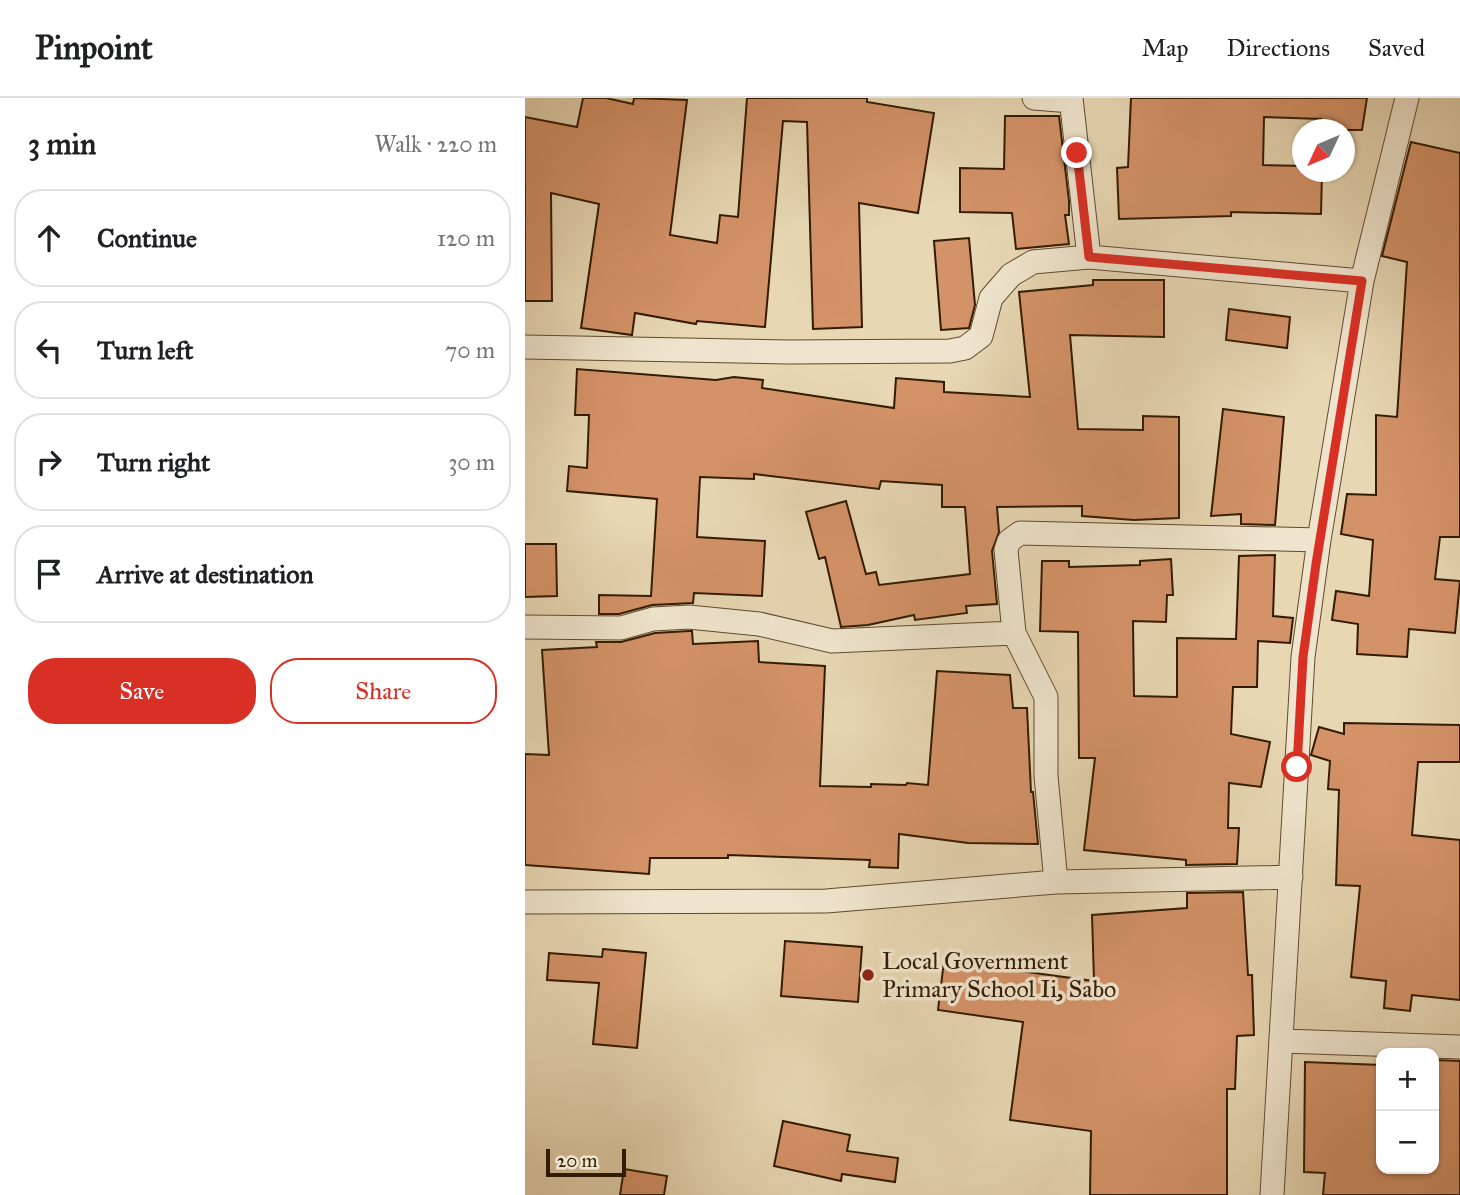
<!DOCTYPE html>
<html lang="en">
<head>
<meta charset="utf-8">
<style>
	:root { --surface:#fff; --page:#f6f6f6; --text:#202124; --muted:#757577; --line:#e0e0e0; --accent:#d93025 }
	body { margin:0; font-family:"IM FELL Great Primer",serif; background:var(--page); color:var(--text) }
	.controls { position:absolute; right:21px; bottom:21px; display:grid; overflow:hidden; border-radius:14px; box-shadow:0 2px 5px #0004 }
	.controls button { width:63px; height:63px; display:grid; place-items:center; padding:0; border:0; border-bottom:2px solid var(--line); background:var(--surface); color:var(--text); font:35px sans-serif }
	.compass { position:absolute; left:767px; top:21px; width:63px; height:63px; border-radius:50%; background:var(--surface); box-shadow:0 2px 5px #0004; rotate:226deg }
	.scale { position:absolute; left:21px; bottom:18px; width:80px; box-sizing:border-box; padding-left:7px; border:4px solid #331b01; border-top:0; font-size:19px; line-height:24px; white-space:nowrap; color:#331b01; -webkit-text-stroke:5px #efe5ce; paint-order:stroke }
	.stop { position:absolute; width:21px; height:21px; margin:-16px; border:5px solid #d93025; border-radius:50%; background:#fff }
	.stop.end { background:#d93025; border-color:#fff; box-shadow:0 2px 7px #0008 }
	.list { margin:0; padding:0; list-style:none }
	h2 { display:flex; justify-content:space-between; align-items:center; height:91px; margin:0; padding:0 28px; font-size:30px }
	h2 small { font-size:23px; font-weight:400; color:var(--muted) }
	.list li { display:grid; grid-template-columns:46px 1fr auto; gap:21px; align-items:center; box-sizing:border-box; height:98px; margin:0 14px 14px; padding:0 14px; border:2px solid var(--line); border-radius:28px }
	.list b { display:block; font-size:26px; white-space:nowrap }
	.list em { font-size:23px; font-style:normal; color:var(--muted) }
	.actions { display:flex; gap:14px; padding:21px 28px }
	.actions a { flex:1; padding:16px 0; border:2px solid var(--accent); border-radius:28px; text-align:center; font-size:24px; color:var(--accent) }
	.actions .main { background:var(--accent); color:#fff }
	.icon { flex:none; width:38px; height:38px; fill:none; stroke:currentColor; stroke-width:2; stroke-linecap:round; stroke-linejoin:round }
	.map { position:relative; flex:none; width:935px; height:1097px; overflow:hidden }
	header { display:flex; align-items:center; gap:42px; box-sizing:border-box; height:98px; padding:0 35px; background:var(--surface); border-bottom:2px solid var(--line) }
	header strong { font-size:33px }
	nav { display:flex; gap:38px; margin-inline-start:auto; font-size:24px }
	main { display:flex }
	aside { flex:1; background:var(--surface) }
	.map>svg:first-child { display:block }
	.building { fill:#d49268; stroke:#331b01; stroke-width:2 }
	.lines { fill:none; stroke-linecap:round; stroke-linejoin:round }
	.street-casing { stroke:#604a2e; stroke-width:25 }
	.street { stroke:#efe5ce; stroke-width:23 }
	.route { stroke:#d93025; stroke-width:9 }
	.poi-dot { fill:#8f2418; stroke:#efe5ce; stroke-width:2.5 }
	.labels { text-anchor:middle; stroke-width:7; stroke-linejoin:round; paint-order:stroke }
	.poi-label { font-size:24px; fill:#331b01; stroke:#efe5ce; text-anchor:start }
</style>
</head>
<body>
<header>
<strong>Pinpoint</strong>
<nav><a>Map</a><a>Directions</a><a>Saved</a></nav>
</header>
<main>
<aside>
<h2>3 min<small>Walk · 220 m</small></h2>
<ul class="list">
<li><svg class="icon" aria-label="ahead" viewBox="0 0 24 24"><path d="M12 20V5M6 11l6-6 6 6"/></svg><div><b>Continue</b></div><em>120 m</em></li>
<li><svg class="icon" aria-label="left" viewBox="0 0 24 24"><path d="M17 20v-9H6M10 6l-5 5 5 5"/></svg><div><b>Turn left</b></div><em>70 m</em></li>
<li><svg class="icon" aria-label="right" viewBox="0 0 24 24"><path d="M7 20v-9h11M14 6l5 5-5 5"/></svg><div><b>Turn right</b></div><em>30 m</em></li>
<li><svg class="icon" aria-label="arrive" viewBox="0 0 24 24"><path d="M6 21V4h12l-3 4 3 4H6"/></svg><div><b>Arrive at destination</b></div></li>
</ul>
<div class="actions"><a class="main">Save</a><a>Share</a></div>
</aside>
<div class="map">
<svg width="935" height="1097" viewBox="0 0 935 1097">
	<rect width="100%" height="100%" fill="#e7d7b3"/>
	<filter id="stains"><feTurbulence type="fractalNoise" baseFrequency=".00286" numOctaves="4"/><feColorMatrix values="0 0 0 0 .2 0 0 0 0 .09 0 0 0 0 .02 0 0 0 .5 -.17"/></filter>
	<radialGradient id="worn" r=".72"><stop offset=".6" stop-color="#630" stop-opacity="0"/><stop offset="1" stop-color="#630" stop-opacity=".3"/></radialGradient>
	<path class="building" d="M 58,0 L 81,0 L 108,6 L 109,0 L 162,2 L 145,137 L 192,145 L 195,117 L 213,119 L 222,0 L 342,0 L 342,4 L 409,15 L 393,115 L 334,105 L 337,229 L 288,231 L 282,24 L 258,23 L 240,229 L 172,223 L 171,226 L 110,215 L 107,237 L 56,230 L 74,106 L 26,95 L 27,203 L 0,203 L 0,19 L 52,29 Z
		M 606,0 L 842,0 L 837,32 L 793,32 L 796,21 L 739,19 L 738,67 L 778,68 L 778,74 L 797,74 L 796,116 L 706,114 L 706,118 L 594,121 L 592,70 L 603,69 Z
		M 480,18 L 534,18 L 544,103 L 544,117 L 540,117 L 544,146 L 491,151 L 487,115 L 435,114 L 435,70 L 479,71 Z
		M 886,44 L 935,55 L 935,439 L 915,439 L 910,481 L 935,483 L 930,535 L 884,531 L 882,559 L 832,556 L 833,526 L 807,522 L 811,493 L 844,498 L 848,442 L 816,436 L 822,396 L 851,397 L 851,317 L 872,319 L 882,164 L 857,158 Z
		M 444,140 L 450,207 L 444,230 L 416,232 L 409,143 Z
		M 568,182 L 639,182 L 639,239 L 545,237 L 553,331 L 618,332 L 618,318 L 654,319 L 654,420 L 609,422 L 557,418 L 557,408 L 472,409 L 474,434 L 467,453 L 472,506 L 441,508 L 442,515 L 390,522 L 389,517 L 343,527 L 316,529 L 300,459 L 294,461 L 281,414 L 321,403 L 341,476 L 351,474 L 354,487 L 445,476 L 440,409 L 417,409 L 417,387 L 356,383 L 354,391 L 229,376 L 229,381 L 175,379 L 172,439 L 240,443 L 237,498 L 169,495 L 168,505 L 127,507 L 94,516 L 74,516 L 74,497 L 126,498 L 132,401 L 42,393 L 44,368 L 62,370 L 64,317 L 50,317 L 52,271 L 191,282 L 209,279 L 238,282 L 237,290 L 369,310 L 371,280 L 419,284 L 419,294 L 505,299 L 494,194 L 568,187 Z
		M 704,211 L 765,219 L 762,250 L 701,242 Z
		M 698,311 L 759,319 L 750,427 L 716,426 L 716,416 L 686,418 Z
		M 0,446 L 31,446 L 32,498 L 0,499 Z
		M 750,457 L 748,518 L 768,520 L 765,545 L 733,543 L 732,589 L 708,589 L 706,636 L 745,644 L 736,689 L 704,685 L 703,730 L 714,730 L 712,766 L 661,767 L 661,762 L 559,752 L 570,660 L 554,660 L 553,534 L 515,533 L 517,463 L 544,463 L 544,469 L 615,467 L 615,463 L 646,461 L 648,497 L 642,497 L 641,524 L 608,523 L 609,598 L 652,599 L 652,540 L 711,541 L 714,458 Z
		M 164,533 L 167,533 L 168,546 L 233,543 L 234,564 L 300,568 L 295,688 L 346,689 L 346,686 L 381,687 L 382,685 L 403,687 L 412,573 L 485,577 L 488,610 L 502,610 L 506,694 L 508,694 L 513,746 L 443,745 L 374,736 L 373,770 L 344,769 L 345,762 L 203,757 L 203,760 L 125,760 L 124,776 L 0,767 L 0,656 L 24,657 L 17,552 L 72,549 L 71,544 L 96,544 L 130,535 Z
		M 819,625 L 935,627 L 935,664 L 893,664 L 887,737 L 935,742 L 935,902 L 887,897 L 885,913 L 859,910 L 861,883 L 826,879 L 835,788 L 811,787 L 814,692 L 803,691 L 805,663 L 786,657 L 794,629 L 819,636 Z
		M 718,794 L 723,877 L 727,877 L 729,937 L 712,938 L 710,991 L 702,991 L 702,1097 L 565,1097 L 566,1033 L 485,1022 L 498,924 L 413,912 L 419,863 L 569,883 L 567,817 L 662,810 L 662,795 Z
		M 260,843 L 337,849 L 333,904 L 256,898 Z
		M 78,851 L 121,855 L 112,950 L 68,946 L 74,885 L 22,882 L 24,855 L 77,859 Z
		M 909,962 L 935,963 L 935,1097 L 798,1097 L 800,1075 L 779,1074 L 780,964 L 856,967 L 856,1071 L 909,1071 Z
		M 258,1023 L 325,1037 L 322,1053 L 373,1060 L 370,1084 L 317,1076 L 316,1083 L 249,1068 Z
		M 99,1071 L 142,1078 L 139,1097 L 95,1097 Z"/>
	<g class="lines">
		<g class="street-casing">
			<path id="street" d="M 509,0 L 546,3
				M 546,0 L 564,159
				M 0,249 L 263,254 L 425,253 L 440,250 L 456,238 L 466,200 L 486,177 L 508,164 L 564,159 L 837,183
				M 0,529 L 96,530 L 128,521 L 164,519 L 234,526 L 307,543 L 489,535
				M 531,784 L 521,678 L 521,599 L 489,535 L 481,452 L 484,443 L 495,435 L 794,442
				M 0,804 L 301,803 L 531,784 L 766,779
				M 758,943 L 935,949
				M 747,1097 L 778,559 L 794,442 L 837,183 L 882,0"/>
		</g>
		<use href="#street" class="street"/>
	</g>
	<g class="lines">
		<path class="route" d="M 552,55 L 564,159 L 837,183 L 791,466 L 778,559 L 772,669"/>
	</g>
	<circle class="poi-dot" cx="343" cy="877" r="7"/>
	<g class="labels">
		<g class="poi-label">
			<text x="357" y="871">Local Government<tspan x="357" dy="28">Primary School Ii, Sabo</tspan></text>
		</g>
	</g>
	<rect width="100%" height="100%" filter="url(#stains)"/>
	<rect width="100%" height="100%" fill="url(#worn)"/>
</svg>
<div class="controls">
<button>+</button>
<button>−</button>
</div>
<svg class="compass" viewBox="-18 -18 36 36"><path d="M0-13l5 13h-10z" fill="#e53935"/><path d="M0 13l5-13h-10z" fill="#757577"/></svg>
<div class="scale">20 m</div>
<div class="stop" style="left:772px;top:669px"></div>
<div class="stop end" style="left:552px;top:55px"></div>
</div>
</main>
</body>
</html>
